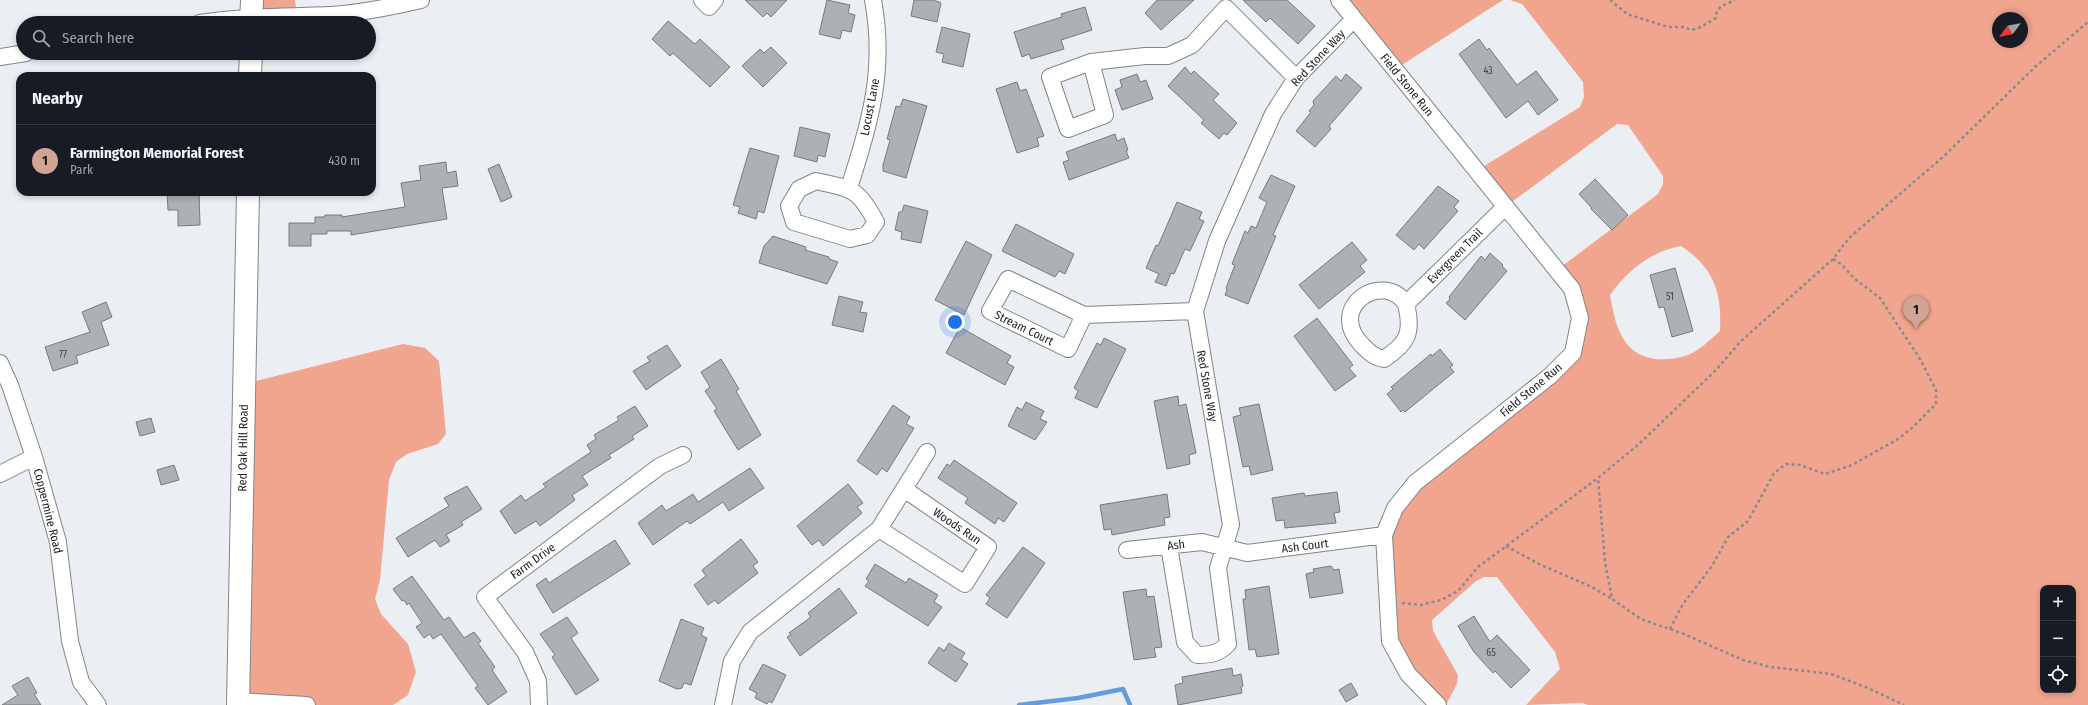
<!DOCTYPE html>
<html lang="en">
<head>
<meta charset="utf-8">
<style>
	:root { --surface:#171b24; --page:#242831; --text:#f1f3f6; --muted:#9ea1a6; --line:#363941; --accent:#d1a496 }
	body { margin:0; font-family:"Fira Sans Condensed",sans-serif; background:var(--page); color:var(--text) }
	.controls { position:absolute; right:12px; bottom:12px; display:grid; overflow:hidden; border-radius:8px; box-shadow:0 2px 6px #0003 }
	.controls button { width:36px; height:36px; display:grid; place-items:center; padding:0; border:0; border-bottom:1px solid var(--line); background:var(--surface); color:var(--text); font:20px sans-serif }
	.compass { position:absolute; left:1992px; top:12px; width:36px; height:36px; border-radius:50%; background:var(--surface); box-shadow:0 2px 6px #0003; rotate:238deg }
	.you { position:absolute; left:955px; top:322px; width:14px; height:14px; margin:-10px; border:3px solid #fff; border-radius:50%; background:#1a73e8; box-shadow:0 0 0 6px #1a73e833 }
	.badge { display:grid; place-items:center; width:26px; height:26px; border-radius:50%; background:var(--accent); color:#111; font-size:13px; font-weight:700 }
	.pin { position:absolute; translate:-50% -33px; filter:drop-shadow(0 1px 2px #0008) }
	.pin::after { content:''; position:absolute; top:21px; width:14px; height:12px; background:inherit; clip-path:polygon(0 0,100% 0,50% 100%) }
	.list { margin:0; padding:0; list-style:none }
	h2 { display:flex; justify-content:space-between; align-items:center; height:52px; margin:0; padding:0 16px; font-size:17px }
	h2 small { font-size:13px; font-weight:400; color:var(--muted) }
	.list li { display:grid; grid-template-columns:26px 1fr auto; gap:12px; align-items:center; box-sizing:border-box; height:72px; padding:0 16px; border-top:1px solid var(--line) }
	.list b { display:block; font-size:15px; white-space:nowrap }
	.list p { margin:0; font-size:13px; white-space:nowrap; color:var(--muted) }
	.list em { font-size:13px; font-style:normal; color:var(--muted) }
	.icon { flex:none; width:22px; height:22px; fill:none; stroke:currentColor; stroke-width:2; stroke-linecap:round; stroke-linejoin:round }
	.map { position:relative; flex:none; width:2088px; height:705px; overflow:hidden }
	.search { position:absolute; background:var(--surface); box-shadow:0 2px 6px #0003; left:16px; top:16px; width:360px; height:44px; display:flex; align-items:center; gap:10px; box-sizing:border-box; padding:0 14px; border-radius:22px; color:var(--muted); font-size:15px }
	.panel { position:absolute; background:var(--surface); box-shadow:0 2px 6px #0003; left:16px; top:72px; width:360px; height:124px; border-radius:12px }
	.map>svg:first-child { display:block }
	.green { fill:#f1a58e; fill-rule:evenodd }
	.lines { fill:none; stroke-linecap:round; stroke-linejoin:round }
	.stream { stroke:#639cdd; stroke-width:4.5 }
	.building { fill:#adb0b4; stroke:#777b7e }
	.street-casing { stroke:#818488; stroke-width:18 }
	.secondary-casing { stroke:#818488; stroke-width:24 }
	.path { stroke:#888b8e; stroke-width:2.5; stroke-dasharray:3 3; stroke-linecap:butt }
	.street { stroke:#fff; stroke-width:16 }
	.secondary { stroke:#fff; stroke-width:22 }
	.labels { text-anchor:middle; stroke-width:3; stroke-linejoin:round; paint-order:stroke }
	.number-label { font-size:10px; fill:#454749 }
	.street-label { font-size:12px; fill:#222425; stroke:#fff }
</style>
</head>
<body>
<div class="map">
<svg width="2088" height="705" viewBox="0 0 2088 705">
	<rect width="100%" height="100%" fill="#ebeef3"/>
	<path class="green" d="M 252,0 L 295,0 L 297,16 L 252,17 Z
		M 1339,0 L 1503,0 L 1394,70 Z
		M 1510,0 L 2088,0 L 2088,705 L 1588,705 L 1582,703 L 1526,705 L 1560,669 L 1555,652 L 1497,577 L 1484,577 L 1476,581 L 1432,620 L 1433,631 L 1458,675 L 1457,684 L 1446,705 L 1438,705 L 1390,641 L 1384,535 L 1395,508 L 1573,353 L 1580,318 L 1557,270 L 1658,194 L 1663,184 L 1663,176 L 1628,125 L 1617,124 L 1505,207 L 1476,171 L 1580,107 L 1584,97 L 1583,82 L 1522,4 ZM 1998,18 L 2022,18 L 2022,42 L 1998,42 ZM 1681,246 C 1714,268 1722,292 1720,331 C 1710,340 1698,352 1685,356 C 1665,362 1640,361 1627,344 C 1616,331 1613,311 1610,295 C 1628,270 1650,252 1681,246 ZM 2043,588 L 2073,588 L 2073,690 L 2043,690 Z
		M 403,344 L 425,348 L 439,361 L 446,434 L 438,444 L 407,454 L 396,462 L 389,480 L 380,580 L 375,599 L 381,614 L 408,644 L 416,672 L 408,695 L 393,705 L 238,705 L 244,384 Z"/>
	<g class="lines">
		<path class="stream" d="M 1019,705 L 1078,698 L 1123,689 L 1130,705"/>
	</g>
	<path class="building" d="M 745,0 L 787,0 L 771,17 L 767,13 L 763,17 Z
		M 827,0 L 850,5 L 848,13 L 855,15 L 851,32 L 842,30 L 840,39 L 819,34 Z
		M 914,0 L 934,0 L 941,3 L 937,22 L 911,16 Z
		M 1157,0 L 1194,0 L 1161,30 L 1145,13 Z
		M 1243,0 L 1287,0 L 1315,26 L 1298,44 L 1270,18 L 1266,22 Z
		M 1085,7 L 1092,30 L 1061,40 L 1064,49 L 1031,59 L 1029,54 L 1022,57 L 1014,32 L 1062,17 L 1061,14 Z
		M 668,21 L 695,44 L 700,39 L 730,67 L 710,87 L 673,53 L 670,56 L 652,39 Z
		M 942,27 L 970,34 L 963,67 L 942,62 L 944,54 L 936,52 Z
		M 1479,39 L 1487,50 L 1489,48 L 1517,85 L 1536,71 L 1558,100 L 1538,115 L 1528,101 L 1506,118 L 1459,54 Z
		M 771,47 L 787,63 L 763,87 L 742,66 L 760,49 L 764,53 Z
		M 1185,67 L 1191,74 L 1194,71 L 1219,94 L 1213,100 L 1237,123 L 1227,135 L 1224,133 L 1219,139 L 1201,123 L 1204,120 L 1168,86 Z
		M 1137,74 L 1140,82 L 1146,80 L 1153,99 L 1122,110 L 1115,90 L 1122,87 L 1120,80 Z
		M 1346,74 L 1362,88 L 1329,126 L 1331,129 L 1315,147 L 1296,131 L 1311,112 L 1309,111 L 1314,105 L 1313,101 L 1336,76 L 1341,81 Z
		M 1017,82 L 1020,91 L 1026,89 L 1044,136 L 1037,138 L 1039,146 L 1017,153 L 996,89 Z
		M 903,99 L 927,106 L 906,178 L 883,171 L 883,165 L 890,140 L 887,139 L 896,106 L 900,107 Z
		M 800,127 L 830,134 L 825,157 L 818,155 L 817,162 L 794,156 Z
		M 1115,134 L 1117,141 L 1124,138 L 1128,150 L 1126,151 L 1129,158 L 1069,180 L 1063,162 L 1069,160 L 1066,152 Z
		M 750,148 L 779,156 L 764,213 L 758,211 L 756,219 L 738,213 L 740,207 L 733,205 Z
		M 446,162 L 447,173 L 456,171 L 458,186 L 442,188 L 447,219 L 351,235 L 351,231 L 327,231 L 327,234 L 311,234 L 311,246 L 289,246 L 289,223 L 315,223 L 315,217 L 324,217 L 325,215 L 342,215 L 342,217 L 405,207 L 401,183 L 421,180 L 419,166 Z
		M 499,164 L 512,197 L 501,202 L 488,169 Z
		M 1271,175 L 1295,186 L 1273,235 L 1276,236 L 1248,304 L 1225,295 L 1227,290 L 1226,288 L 1235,265 L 1232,264 L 1245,231 L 1248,233 L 1251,226 L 1256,228 L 1267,202 L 1259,198 Z
		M 1595,179 L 1628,215 L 1612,230 L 1591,209 L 1591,207 L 1579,194 Z
		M 1438,186 L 1459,201 L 1454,207 L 1458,211 L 1424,249 L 1419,244 L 1414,250 L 1396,235 Z
		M 167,192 L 199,192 L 200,225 L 178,226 L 178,210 L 168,210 Z
		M 1177,202 L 1202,212 L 1199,219 L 1204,221 L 1190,251 L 1185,249 L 1174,274 L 1171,273 L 1166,286 L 1155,282 L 1159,274 L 1146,268 L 1156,245 L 1158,246 Z
		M 904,205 L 928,211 L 921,243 L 901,239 L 902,232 L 895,230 L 899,212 L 902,212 Z
		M 1016,224 L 1074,254 L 1065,274 L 1059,271 L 1055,277 L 1002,251 Z
		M 773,236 L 806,247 L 805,250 L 829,257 L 829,259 L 838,262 L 827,284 L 759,263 L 764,246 Z
		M 966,241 L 992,255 L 964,315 L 935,300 Z
		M 1352,242 L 1367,260 L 1360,266 L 1365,272 L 1319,309 L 1299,285 Z
		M 1490,253 L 1503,265 L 1502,266 L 1507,271 L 1465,320 L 1446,303 L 1450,299 L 1449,297 L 1481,256 L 1485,260 Z
		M 1675,268 L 1693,331 L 1672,337 L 1664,307 L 1659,308 L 1650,275 Z
		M 839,296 L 863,302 L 860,312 L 867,313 L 863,332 L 832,325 Z
		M 106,302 L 112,317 L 101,322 L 109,345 L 76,356 L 78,363 L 53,371 L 45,347 L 90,332 L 82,312 Z
		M 1317,318 L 1353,365 L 1349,368 L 1356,376 L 1335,391 L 1294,336 Z
		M 960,327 L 1011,356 L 1007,363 L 1014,367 L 1005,385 L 946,353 Z
		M 1104,338 L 1126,349 L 1097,408 L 1075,398 L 1078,391 L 1074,388 L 1097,343 L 1101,345 Z
		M 667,345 L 681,366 L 646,390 L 633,371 L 650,361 L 647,357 Z
		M 1440,349 L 1453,365 L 1450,367 L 1454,372 L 1405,412 L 1403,410 L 1401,412 L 1387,394 L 1393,389 L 1391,387 L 1431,354 L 1432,356 Z
		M 721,359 L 739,389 L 736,391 L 761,435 L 738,450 L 714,411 L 717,409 L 705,391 L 710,387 L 701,372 Z
		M 1178,396 L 1179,406 L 1186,404 L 1196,453 L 1189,455 L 1190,464 L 1167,469 L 1154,401 Z
		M 1026,402 L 1044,411 L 1040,419 L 1047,422 L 1035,440 L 1008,426 L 1017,407 L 1022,410 Z
		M 1259,404 L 1273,470 L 1251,475 L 1249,466 L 1243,467 L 1233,417 L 1241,415 L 1239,408 Z
		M 893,405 L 910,417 L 906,424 L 914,428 L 887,472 L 882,468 L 877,475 L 857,461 Z
		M 635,406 L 648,426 L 632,436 L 634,439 L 609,455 L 611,458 L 582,476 L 588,485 L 572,495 L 575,500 L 540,526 L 536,521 L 515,534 L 500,511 L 521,495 L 525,501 L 546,487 L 543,484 L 591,452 L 587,445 L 596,439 L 594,435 L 619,420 L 617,417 Z
		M 151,418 L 155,432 L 140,436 L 136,422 Z
		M 954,460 L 1017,503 L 1004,522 L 998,518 L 995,524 L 965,503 L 968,498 L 938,478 L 947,464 L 950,466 Z
		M 174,465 L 179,480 L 161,485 L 157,470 Z
		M 750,468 L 764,488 L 729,511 L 723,502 L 690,524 L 687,521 L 653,545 L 638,523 L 662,505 L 666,511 L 693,494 L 698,502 Z
		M 848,484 L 863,503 L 857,507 L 862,513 L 823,546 L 819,540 L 812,545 L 797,526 Z
		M 467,486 L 482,509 L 461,522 L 463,525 L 446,535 L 450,541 L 440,547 L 435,540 L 408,557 L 396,538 L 449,506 L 444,498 Z
		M 1337,492 L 1340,512 L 1334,513 L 1336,523 L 1285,528 L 1284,520 L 1276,521 L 1272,498 L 1304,493 L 1305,496 Z
		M 1167,494 L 1170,517 L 1164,518 L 1165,525 L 1112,535 L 1111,529 L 1104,530 L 1100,505 Z
		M 741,539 L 758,562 L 753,566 L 758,573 L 718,604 L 715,600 L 708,605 L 694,585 L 706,576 L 702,570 Z
		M 615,540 L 630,564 L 553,613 L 536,585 L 546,578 L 549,583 Z
		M 1023,547 L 1045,563 L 1007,618 L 986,604 L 990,598 L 986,595 Z
		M 875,564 L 906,583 L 909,578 L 938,595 L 934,602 L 942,607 L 928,626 L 865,586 L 869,581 L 866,579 Z
		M 1331,566 L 1334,570 L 1339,569 L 1343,593 L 1310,598 L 1306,574 L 1314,572 L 1313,569 Z
		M 412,576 L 444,620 L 449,617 L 464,638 L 474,632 L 481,641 L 478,643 L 495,667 L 492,670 L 507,692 L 488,705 L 475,688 L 478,686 L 441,634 L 433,639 L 430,634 L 424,638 L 416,627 L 422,623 L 409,603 L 407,605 L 404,600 L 402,601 L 393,589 Z
		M 1269,586 L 1279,654 L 1257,657 L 1255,649 L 1249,650 L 1243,599 L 1246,599 L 1245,590 Z
		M 839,588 L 857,613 L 800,656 L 787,637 L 791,635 L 789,633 L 811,617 L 808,613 Z
		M 1146,589 L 1147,597 L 1154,596 L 1162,647 L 1154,648 L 1156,657 L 1134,660 L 1123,592 Z
		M 1474,616 L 1490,642 L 1497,635 L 1530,670 L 1511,688 L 1495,671 L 1493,673 L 1474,652 L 1458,626 Z
		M 567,617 L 578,633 L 571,638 L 599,680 L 576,695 L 552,657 L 555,655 L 540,634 Z
		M 681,619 L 704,628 L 701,635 L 707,638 L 691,685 L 684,683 L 682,688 L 677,689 L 659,681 Z
		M 949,643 L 965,653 L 961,659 L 968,664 L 956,682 L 928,663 L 939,647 L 944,651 Z
		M 763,664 L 786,675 L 772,703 L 769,701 L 767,704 L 755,698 L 757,693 L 749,689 Z
		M 1232,668 L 1233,676 L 1241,674 L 1243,686 L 1241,687 L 1242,693 L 1178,705 L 1175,685 L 1183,683 L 1182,677 Z
		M 28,677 L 37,693 L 34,694 L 41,705 L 2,705 L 18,695 L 12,686 Z
		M 1351,683 L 1358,695 L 1346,702 L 1339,690 Z"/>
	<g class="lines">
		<g class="street-casing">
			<path id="street" d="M 702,0 L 709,7 L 715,0
				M 1339,0 L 1572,289 L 1580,318 L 1573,353 L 1550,376 L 1415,483 L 1395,508 L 1384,535 L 1390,641 L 1408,674 L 1438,705
				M 200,23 C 244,16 287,17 331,15 C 361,13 391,7 421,0
				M 0,57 L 26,53
				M 1091,62 L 1105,115 L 1068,129 L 1050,77 L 1091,62 L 1145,56 L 1168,56 L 1192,45 L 1226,8 L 1296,78
				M 816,181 C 852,189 858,188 876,222 L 867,235 L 850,239 L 794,222 L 789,206 L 799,189 Z
				M 849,188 C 870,122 886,70 873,0
				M 1406,304 C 1384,270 1326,306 1361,344 C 1369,352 1373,357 1384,359 C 1408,343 1413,333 1406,304 L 1505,207
				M 1084,315 L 1068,349 L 990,311 L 1008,279 L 1084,315 L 1195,311
				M 0,363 L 10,385 L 34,457 L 58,542 L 70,641 L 81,682 L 98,705
				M 0,474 L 34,457
				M 879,529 L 965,584 L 988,547 L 904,489
				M 1169,546 L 1185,642 L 1197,655 C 1210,655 1218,654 1228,644 L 1218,568 L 1231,525 L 1195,311 L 1217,241 L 1273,114 L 1296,78 L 1353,20
				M 1127,550 L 1202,542 L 1247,553 L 1384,535
				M 238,701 L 307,705
				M 539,705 L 538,681 L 525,652 L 485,597 L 660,466 L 683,455
				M 723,705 L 732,661 L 750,632 L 879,529 L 927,452"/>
		</g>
		<g class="secondary-casing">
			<path id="secondary" d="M 251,23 L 252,0
				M 250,76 L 251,53
				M 238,705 L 248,192"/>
		</g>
		<path class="path" d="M 1610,0 L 1627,14 L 1668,27 L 1684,27 L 1691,30 L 1699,28 L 1716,18 C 1716,5 1726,5 1735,0
			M 1833,259 L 1740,342 L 1716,370 L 1639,444 L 1598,478 L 1605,562 L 1612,599 L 1641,619 L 1684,634 L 1743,660 L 1770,667 L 1831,674 L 1868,688 L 1904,705
			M 1506,546 L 1541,565 L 1592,587 L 1612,599
			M 1402,603 L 1421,605 L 1441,600 L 1458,591 L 1478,567 L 1598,478
			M 1670,629 L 1683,604 L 1712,566 L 1728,537 L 1748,521 L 1774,473 L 1786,464 L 1800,465 L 1825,474 L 1852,465 L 1898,439 L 1912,428 L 1936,404 L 1936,390 L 1920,359 L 1880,298 L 1855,279 L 1841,264 L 1833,259 L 1849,238 L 1944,156 L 2035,67 L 2088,22"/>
		<use href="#street" class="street"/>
		<use href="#secondary" class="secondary"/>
	</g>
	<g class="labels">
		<g class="number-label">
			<text x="1488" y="74">43</text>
			<text x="1670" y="300">51</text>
			<text x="63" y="358">77</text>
			<text x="1491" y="656">65</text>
		</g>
		<g class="street-label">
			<text transform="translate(1318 58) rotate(-47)" y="4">Red Stone Way</text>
			<text transform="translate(1407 85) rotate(51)" y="4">Field Stone Run</text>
			<text transform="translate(870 107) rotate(-79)" y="4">Locust Lane</text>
			<text transform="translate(1455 256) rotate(-45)" y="4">Evergreen Trail</text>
			<text transform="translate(1024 328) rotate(26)" y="4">Stream Court</text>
			<text transform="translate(1207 386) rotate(80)" y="4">Red Stone Way</text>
			<text transform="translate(1531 390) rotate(-40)" y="4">Field Stone Run</text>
			<text transform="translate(243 448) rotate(-89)" y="4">Red Oak Hill Road</text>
			<text transform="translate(48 511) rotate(76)" y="4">Coppermine Road</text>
			<text transform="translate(957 526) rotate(34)" y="4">Woods Run</text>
			<text transform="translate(1176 545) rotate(-7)" y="4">Ash</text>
			<text transform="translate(1305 546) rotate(-7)" y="4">Ash Court</text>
			<text transform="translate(533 561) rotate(-36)" y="4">Farm Drive</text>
		</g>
	</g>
</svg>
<div class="controls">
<button>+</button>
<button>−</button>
<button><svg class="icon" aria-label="locate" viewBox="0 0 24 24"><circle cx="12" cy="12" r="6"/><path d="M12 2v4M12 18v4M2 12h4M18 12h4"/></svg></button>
</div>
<svg class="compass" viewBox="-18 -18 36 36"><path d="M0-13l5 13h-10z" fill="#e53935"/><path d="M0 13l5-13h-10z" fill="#9ea1a6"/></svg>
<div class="you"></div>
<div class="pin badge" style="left:1916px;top:329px">1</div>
<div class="search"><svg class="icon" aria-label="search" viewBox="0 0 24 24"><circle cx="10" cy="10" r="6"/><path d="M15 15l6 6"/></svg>Search here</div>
<section class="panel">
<h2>Nearby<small></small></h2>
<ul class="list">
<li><span class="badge">1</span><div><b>Farmington Memorial Forest</b><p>Park</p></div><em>430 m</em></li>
</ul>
</section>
</div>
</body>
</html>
